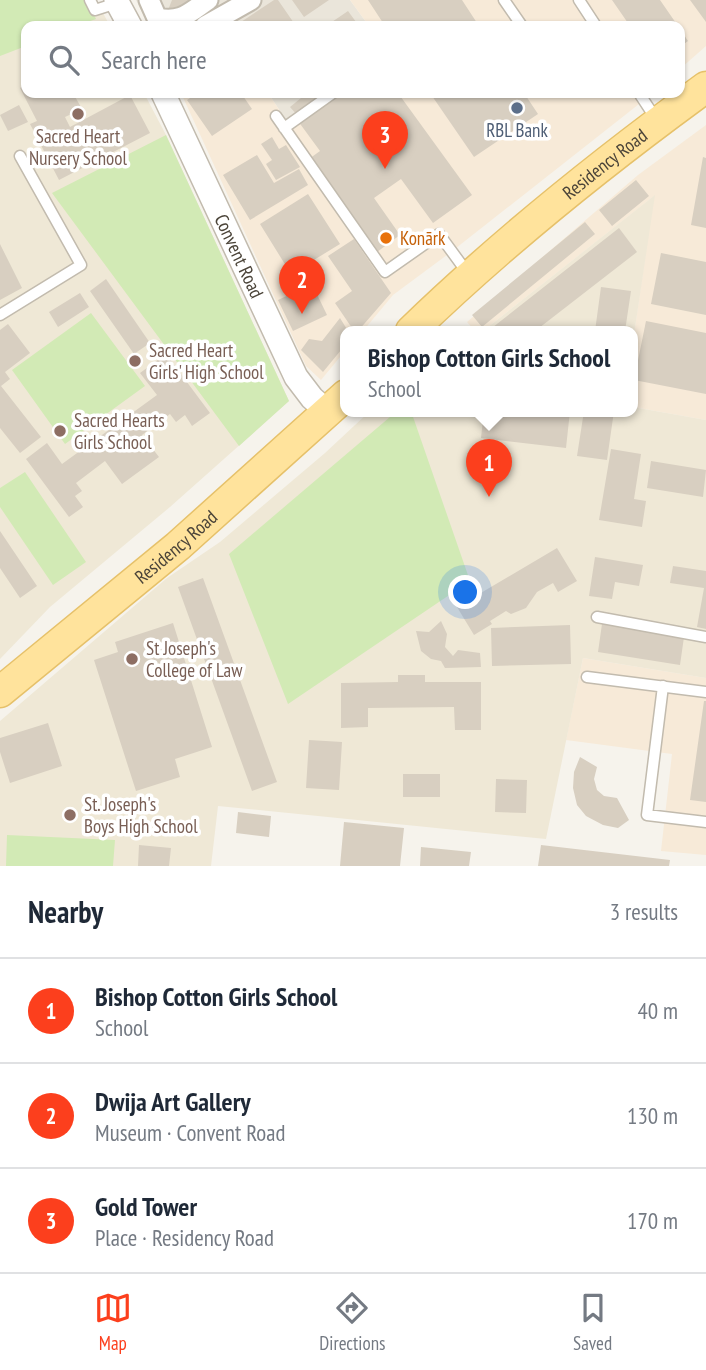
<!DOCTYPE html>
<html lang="en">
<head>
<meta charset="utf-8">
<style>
	:root { --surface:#fff; --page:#f6f6f7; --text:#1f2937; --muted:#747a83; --line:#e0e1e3; --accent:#fc3f1d }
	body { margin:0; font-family:"PT Sans Narrow",sans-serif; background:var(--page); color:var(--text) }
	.you { position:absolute; left:466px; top:593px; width:24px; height:24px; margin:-18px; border:5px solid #fff; border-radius:50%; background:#1a73e8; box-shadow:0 0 0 10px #1a73e833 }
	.badge { display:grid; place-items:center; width:46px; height:46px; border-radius:50%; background:var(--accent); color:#fff; font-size:23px; font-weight:700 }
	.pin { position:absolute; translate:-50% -58px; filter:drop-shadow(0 2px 4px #0008) }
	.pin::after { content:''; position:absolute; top:37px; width:24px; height:21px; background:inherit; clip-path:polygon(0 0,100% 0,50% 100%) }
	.popup { position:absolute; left:340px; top:326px; width:298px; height:91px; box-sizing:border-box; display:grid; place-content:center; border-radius:14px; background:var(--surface); filter:drop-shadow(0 2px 5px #0005); font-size:23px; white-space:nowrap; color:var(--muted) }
	.popup b { font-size:26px; color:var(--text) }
	.popup::after { content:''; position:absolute; left:50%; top:100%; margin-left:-14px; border:14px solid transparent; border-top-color:var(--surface) }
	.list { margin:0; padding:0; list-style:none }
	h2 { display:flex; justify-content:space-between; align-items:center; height:91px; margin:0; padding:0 28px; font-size:30px }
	h2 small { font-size:23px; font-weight:400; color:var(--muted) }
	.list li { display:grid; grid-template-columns:46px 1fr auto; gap:21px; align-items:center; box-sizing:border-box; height:105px; padding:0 28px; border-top:2px solid var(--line) }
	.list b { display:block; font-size:26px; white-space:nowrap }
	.list p { margin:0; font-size:23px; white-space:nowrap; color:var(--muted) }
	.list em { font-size:23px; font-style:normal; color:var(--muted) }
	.icon { flex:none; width:38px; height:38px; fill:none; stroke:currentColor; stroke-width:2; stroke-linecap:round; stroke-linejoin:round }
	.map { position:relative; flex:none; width:706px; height:866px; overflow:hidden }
	.search { position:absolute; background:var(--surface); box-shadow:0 2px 5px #0004; left:21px; right:21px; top:21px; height:77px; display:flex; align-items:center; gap:18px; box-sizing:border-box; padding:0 24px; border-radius:14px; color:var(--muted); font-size:26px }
	.sheet { height:406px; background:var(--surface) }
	nav { display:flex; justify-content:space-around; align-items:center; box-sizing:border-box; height:98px; border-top:2px solid var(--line); background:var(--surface); font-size:19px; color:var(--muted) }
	nav a { display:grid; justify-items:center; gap:4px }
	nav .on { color:var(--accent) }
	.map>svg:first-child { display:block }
	.residential { fill:#eae5da }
	.commercial { fill:#f7ead8 }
	.education { fill:#efe8d6 }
	.green { fill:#d2eab5 }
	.building { fill:#d8cfc1 }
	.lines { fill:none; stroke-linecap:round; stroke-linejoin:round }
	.service-casing { stroke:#c2bbae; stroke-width:13 }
	.minor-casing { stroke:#c2bbae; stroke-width:23 }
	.tertiary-casing { stroke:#c2bbae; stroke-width:26 }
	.primary-casing { stroke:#e6c16a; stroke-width:33 }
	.service { stroke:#fff; stroke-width:10 }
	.minor { stroke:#fff; stroke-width:19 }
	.tertiary { stroke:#fff; stroke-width:23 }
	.primary { stroke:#ffe39c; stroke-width:30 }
	.service-dot { fill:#5c6f8a; stroke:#fff; stroke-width:2.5 }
	.education-dot { fill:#8d6e63; stroke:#fff; stroke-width:2.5 }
	.food-dot { fill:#e8710a; stroke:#fff; stroke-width:2.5 }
	.labels { text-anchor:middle; stroke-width:7; stroke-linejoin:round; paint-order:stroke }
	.service-label { font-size:19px; fill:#4e5e75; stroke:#fff }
	.education-label { font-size:19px; fill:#785e54; stroke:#fff; text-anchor:start }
	.street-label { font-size:19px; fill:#4b4439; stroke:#fff }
	.food-label { font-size:19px; fill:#c56008; stroke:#fff; text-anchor:start }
</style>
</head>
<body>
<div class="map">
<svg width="706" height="866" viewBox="0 0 706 866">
	<rect width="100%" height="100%" fill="#f6f3ec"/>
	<path class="residential" d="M 136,0 L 350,0 L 369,26 L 149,26 Z
		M 268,93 L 329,93 L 288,123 Z"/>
	<path class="commercial" d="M 350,0 L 706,0 L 706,46 L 680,69 L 680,26 L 369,26 Z
		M 181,93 L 268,93 L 288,123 L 329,93 L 653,93 L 451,252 L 393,295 L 363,331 L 346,331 L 345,351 L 321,380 L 306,366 Z
		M 706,125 L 706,420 L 633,407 L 633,341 L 654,196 L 483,331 L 475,331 L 467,322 L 638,175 Z
		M 583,658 L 706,678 L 706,855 L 661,851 L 672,754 L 566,740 Z"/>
	<path class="education" d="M 0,0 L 96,0 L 110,26 L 26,26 L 26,93 L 144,93 L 166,135 L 289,401 L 170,507 L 50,607 L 0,659 Z
		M 655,195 L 633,341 L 632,331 L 483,331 Z
		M 633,407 L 706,420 L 706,678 L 583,658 L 546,839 L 218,806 L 211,866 L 0,866 L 0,721 L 167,578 L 220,542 L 325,453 L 370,411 L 632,411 Z"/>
	<path class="green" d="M 0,0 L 87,0 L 96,19 L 76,26 L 26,26 L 26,46 L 0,56 Z
		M 166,135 L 289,401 L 239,446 L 52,193 Z
		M 91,313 L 145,386 L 65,444 L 12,370 Z
		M 397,411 L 411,411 L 470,581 L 288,704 L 229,554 Z
		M 25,472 L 86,562 L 53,585 L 0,507 L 0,488 Z
		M 7,835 L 115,840 L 113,866 L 6,866 Z"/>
	<path class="building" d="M 172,0 L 195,0 L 180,15 L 168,10 Z
		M 274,0 L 278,0 L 296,26 L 235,26 Z
		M 292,0 L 329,0 L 304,17 Z
		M 368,0 L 462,0 L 479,26 L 385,26 Z
		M 612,0 L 660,0 L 678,26 L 630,26 Z
		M 690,0 L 706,0 L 706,22 Z
		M 348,11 L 359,26 L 326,26 Z
		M 680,29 L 688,41 L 680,47 Z
		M 26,84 L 26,93 L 73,93 L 82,109 L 65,117 L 70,127 L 130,95 L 150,133 L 59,180 L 30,124 L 37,121 L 20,88 Z
		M 198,93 L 241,93 L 252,109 L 212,136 L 187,100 Z
		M 296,93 L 326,93 L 298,116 L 290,107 L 301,98 Z
		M 338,93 L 398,93 L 472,195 L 433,223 L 401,179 L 374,198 L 400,235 L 377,252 L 309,159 L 320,151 L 298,121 Z
		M 430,93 L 524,93 L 538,114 L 474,157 Z
		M 19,105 L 28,122 L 8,131 L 0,115 Z
		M 272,137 L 279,149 L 286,145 L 300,167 L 276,180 L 266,164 L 272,160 L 261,144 Z
		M 257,155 L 274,183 L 299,169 L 308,185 L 250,220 L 223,175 Z
		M 703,157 L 706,158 L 706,228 L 691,225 Z
		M 636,180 L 649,196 L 612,226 L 599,210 Z
		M 308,194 L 340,244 L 291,274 L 260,224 Z
		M 585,222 L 595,234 L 482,327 L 472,315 Z
		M 619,228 L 637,252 L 539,328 L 544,331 L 488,331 Z
		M 354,239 L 391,293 L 358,331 L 354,331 L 335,303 L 352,291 L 328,256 Z
		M 0,244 L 22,288 L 0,300 Z
		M 661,253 L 706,262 L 706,315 L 651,304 Z
		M 106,279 L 150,343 L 134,354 L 90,291 Z
		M 312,284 L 327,315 L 293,331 L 278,300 Z
		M 601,287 L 631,291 L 625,331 L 595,331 Z
		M 80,293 L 89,307 L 58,327 L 49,312 Z
		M 340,318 L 348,331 L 346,331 L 346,344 L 323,372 L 301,350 L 309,339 L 322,341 Z
		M 646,321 L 706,333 L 706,394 L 634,380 Z
		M 8,324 L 30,353 L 5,372 L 10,379 L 1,386 L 41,437 L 20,453 L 0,428 L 0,330 Z
		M 166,354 L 210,413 L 192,426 L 185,415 L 176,422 L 170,414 L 142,435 L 159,457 L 122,484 L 105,461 L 76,483 L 82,491 L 75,496 L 83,507 L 69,517 L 26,459 L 47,443 L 62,464 L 157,395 L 140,373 Z
		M 484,411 L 570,411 L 566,448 L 481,438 Z
		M 584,411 L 614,411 L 607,460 L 577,456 Z
		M 611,449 L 641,454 L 634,499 L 646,501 L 642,527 L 599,520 Z
		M 651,461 L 706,470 L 703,497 L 647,488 Z
		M 0,531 L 37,586 L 20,598 L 0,568 Z
		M 557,548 L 577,581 L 558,592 L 553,583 L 537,592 L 526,608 L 511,614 L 506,611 L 490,621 L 492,624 L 474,635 L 457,607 Z
		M 595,557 L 643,565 L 639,586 L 615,582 L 612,599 L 589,596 Z
		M 673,566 L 706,571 L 706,629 L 697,627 L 704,588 L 670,583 Z
		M 203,578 L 277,782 L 252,791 L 178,587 Z
		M 441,621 L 447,634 L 445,647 L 453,656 L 458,650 L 480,653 L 481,667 L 445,668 L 441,661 L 431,659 L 421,651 L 416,631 L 429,632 Z
		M 173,623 L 212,747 L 175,759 L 180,777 L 136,791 L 94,660 L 118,652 L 115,642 Z
		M 602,624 L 684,637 L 680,665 L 598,652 Z
		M 570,625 L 571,664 L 492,666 L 491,628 Z
		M 398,675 L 425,675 L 425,682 L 481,682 L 481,730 L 455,730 L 454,707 L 368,708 L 368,727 L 341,728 L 341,683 L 398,682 Z
		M 704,701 L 706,701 L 706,802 L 690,800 Z
		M 48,723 L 62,766 L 10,783 L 0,752 L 0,738 Z
		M 309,740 L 342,742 L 339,790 L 306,788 Z
		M 580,757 L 597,767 L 594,779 L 597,790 L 604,796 L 617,798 L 629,820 L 618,828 L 603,825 L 586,816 L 577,805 L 573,788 L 574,772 Z
		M 403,774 L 440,774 L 440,797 L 403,797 Z
		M 496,779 L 527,780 L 526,813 L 495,812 Z
		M 238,812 L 271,816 L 269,837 L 236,833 Z
		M 344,822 L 404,828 L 400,866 L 340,866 Z
		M 139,845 L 171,848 L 169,866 L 138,866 Z
		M 541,845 L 670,860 L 669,866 L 538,866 Z
		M 421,847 L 471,852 L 469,866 L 420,866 Z"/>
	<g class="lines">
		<g class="service-casing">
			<path id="service" d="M 90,0 L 95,10 L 117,3
				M 504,0 L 522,26
				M 579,0 L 596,26
				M 639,93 L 656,119
				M 276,116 L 385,272 L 439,234 L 469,275
				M 284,128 L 333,93
				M 0,315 L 81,265 L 20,156
				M 597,617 L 706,637
				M 587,677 L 706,692
				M 663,686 L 647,815 L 706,822"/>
		</g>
		<g class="minor-casing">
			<path id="minor" d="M 149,0 L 157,18 C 181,23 189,13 208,0
				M 205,26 L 251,0"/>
		</g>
		<g class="tertiary-casing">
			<g id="tertiary">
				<path d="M 116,0 L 130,26"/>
				<path id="s1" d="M 163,93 L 296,377 L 312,398 L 328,412"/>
			</g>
		</g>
		<g class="primary-casing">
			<g id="primary">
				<path id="s2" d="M 411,331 C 503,242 603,162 706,87"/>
				<path id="s3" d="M 0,692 L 178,546 L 346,395"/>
			</g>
		</g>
		<use href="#service" class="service"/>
		<use href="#minor" class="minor"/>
		<use href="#tertiary" class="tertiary"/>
		<use href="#primary" class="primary"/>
	</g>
	<circle class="service-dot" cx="517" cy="108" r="7"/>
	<g class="education-dot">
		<circle cx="78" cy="114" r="7"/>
		<circle cx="135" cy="361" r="7"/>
		<circle cx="60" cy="431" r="7"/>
		<circle cx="132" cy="659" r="7"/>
		<circle cx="70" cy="815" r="7"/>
	</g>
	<circle class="food-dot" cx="386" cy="238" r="7"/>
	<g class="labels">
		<g class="service-label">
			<text x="517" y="137">RBL Bank</text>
		</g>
		<g class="education-label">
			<text x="78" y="143" text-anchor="middle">Sacred Heart<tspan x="78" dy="22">Nursery School</tspan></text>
			<text x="149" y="357">Sacred Heart<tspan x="149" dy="22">Girls' High School</tspan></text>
			<text x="74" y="427">Sacred Hearts<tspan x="74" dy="22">Girls School</tspan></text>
			<text x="146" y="655">St Joseph's<tspan x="146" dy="22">College of Law</tspan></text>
			<text x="84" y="811">St. Joseph's<tspan x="84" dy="22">Boys High School</tspan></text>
		</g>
		<g class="street-label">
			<text dy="7" stroke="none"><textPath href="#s2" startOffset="256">Residency Road</textPath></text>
			<text dy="7" stroke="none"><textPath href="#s1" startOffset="180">Convent Road</textPath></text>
			<text dy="7" stroke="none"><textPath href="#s3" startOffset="228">Residency Road</textPath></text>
		</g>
		<g class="food-label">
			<text x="400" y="245">Konārk</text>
		</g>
	</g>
</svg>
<div class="you"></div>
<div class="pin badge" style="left:489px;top:497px">1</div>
<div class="popup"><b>Bishop Cotton Girls School</b>School</div>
<div class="pin badge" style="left:302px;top:314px">2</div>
<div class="pin badge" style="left:385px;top:169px">3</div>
<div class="search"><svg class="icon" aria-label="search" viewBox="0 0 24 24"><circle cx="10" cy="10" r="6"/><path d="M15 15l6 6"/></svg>Search here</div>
</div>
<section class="sheet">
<h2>Nearby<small>3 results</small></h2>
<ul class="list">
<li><span class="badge">1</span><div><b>Bishop Cotton Girls School</b><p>School</p></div><em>40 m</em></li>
<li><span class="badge">2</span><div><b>Dwija Art Gallery</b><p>Museum · Convent Road</p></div><em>130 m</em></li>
<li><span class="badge">3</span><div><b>Gold Tower</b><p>Place · Residency Road</p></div><em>170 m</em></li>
</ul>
</section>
<nav>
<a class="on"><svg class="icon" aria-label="map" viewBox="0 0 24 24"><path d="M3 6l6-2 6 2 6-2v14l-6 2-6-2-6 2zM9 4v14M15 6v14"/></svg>Map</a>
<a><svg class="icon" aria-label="directions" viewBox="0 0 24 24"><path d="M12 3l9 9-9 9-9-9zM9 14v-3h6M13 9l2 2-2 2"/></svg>Directions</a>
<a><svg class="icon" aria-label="saved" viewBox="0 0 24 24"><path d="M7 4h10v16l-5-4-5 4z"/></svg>Saved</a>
</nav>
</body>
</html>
